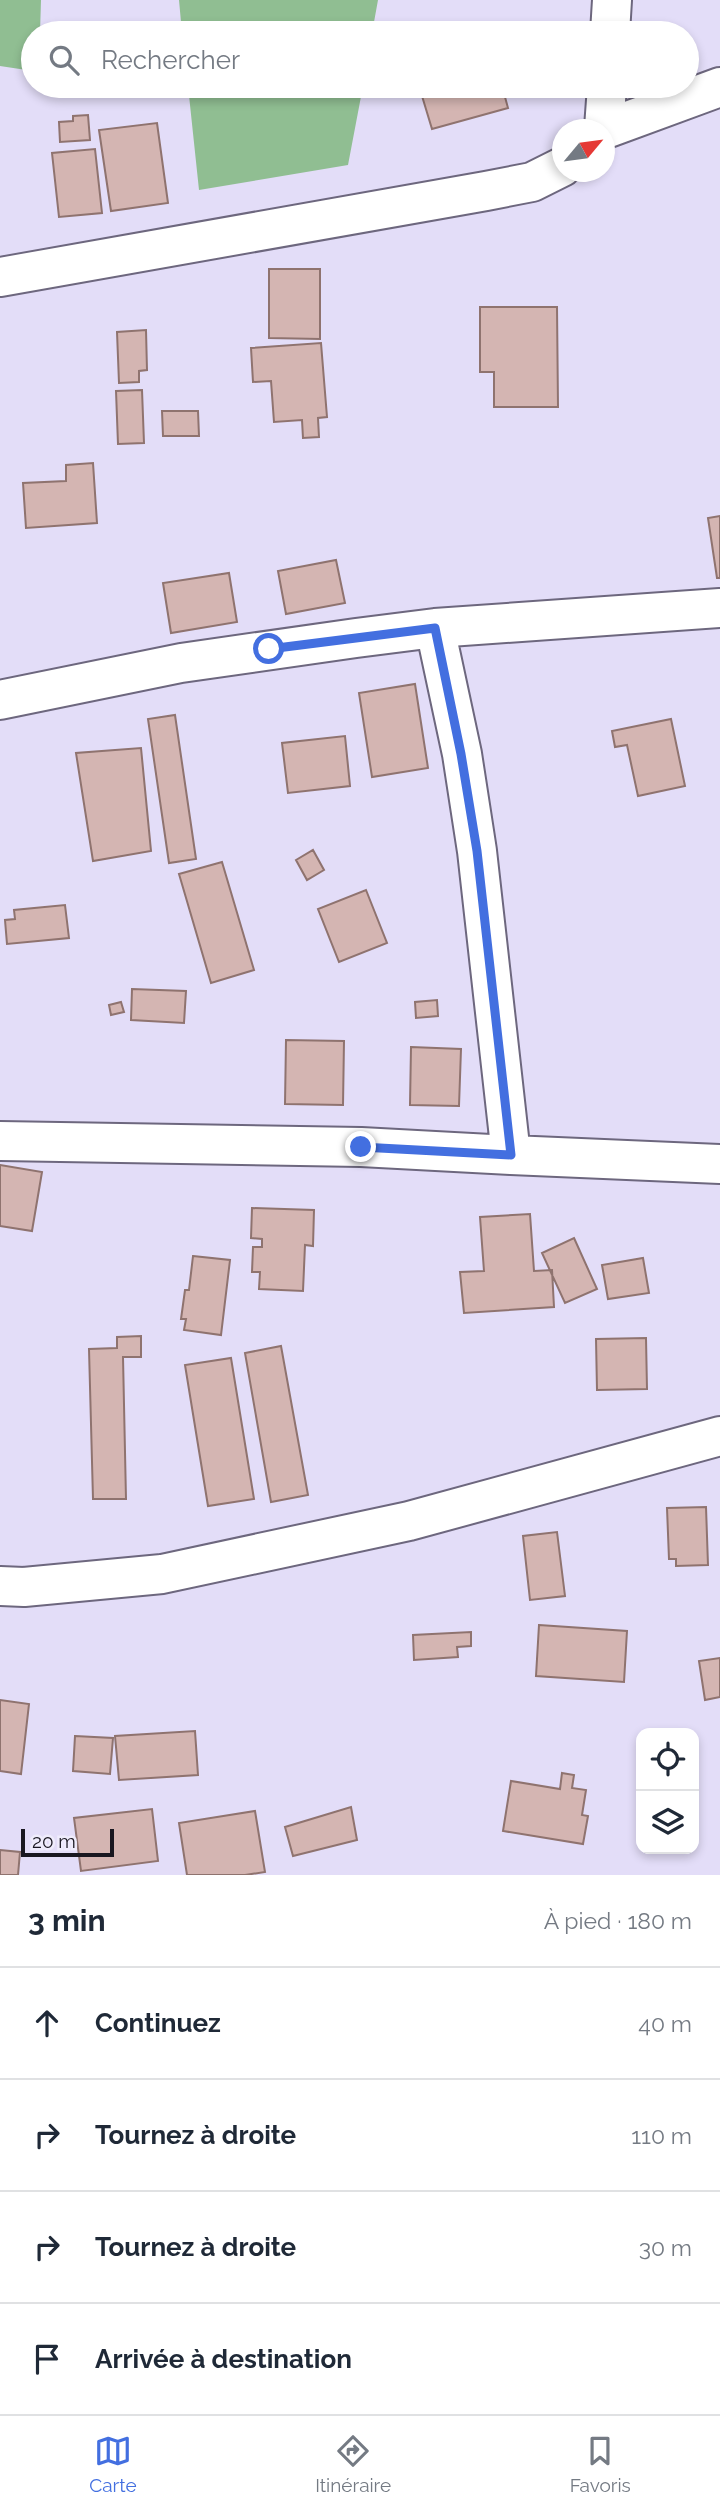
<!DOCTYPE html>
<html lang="fr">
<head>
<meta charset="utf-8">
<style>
	:root { --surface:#fff; --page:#f2f2f3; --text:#1f2937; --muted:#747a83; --line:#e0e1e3; --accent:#436fe0 }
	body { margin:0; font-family:Raleway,sans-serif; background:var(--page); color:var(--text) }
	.controls { position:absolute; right:21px; bottom:21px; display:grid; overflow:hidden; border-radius:14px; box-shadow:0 4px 10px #0003 }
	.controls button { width:63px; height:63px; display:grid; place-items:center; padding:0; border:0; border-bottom:2px solid var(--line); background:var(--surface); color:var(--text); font:35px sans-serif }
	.compass { position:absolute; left:552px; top:119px; width:63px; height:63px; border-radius:50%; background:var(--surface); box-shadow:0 4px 10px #0003; rotate:61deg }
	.scale { position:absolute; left:21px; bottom:18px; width:93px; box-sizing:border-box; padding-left:7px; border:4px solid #191720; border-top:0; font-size:19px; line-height:24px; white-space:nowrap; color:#191720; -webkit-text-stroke:5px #efecfc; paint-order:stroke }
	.stop { position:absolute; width:21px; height:21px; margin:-16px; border:5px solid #436fe0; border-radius:50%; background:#fff }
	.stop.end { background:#436fe0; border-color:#fff; box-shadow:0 2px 7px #0008 }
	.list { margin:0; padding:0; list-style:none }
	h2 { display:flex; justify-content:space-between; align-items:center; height:91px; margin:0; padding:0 28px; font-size:30px }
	h2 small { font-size:23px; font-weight:400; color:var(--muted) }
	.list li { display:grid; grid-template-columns:46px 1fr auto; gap:21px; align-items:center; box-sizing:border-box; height:112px; padding:0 28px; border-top:2px solid var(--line) }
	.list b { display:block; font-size:26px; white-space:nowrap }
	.list em { font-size:23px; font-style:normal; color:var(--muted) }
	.icon { flex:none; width:38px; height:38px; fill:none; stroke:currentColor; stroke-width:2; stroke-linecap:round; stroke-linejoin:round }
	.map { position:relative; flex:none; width:720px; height:1875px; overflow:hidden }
	.search { position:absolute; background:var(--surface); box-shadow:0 4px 10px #0003; left:21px; right:21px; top:21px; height:77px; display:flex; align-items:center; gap:18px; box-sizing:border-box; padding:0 24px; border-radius:38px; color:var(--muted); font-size:26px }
	.sheet { height:539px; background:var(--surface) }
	nav { display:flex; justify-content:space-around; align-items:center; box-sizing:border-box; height:98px; border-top:2px solid var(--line); background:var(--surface); font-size:19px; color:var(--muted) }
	nav a { display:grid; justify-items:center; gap:4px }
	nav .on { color:var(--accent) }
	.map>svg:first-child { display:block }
	.forest { fill:#90be92 }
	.building { fill:#d4b5b2; stroke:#8f736f; stroke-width:2 }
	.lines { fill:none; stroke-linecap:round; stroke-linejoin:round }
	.minor-casing { stroke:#6d677e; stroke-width:42 }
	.minor { stroke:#fff; stroke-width:38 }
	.route { stroke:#436fe0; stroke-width:9 }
</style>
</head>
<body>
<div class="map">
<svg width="720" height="1875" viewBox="0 0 720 1875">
	<rect width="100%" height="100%" fill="#e3ddf8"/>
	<path class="forest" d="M 0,0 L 41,0 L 40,33 L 33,33 L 33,71 L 0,66 Z
		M 179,0 L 378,0 L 372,33 L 182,33 Z
		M 188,86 L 363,86 L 348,165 L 199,190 Z"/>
	<path class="building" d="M 419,86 L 502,86 L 508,108 L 432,129 Z
		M 88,115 L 90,140 L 60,142 L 59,122 L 73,121 L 73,116 Z
		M 157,123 L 168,203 L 111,211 L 99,130 Z
		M 95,149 L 102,213 L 59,217 L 52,153 Z
		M 269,269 L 320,269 L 320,339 L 269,338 Z
		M 480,307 L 557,307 L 558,407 L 494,407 L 494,372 L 480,372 Z
		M 146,330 L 147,370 L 139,371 L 139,382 L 119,383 L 117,332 Z
		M 321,343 L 327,417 L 318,418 L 319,437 L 303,438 L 302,420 L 274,422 L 271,381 L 253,382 L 251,348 Z
		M 142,390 L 144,443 L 118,444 L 116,391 Z
		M 162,411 L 198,411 L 199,436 L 163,436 Z
		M 93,463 L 97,523 L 26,528 L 23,483 L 66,481 L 66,465 Z
		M 720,516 L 720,578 L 717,578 L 708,518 Z
		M 336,560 L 345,603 L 286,614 L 278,571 Z
		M 229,573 L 237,622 L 171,633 L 163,583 Z
		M 415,684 L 428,768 L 372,777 L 359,693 Z
		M 175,715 L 196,859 L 169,863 L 148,719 Z
		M 671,719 L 685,786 L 638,796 L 627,745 L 615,747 L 612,731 Z
		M 345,736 L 350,786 L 288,793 L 282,743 Z
		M 141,748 L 151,851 L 93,861 L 76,753 Z
		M 313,850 L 324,870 L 307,880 L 296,860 Z
		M 222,862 L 254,970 L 211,983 L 179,874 Z
		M 366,890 L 387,943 L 339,962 L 318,909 Z
		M 65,905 L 69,938 L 7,944 L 5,920 L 15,919 L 14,910 Z
		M 132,989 L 186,991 L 184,1023 L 131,1020 Z
		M 437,1000 L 438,1016 L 416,1018 L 415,1002 Z
		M 121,1002 L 124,1012 L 111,1015 L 109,1005 Z
		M 286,1040 L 344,1041 L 343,1105 L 285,1104 Z
		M 411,1047 L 461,1049 L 459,1106 L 410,1105 Z
		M 0,1165 L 42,1172 L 32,1231 L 0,1226 Z
		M 252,1208 L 314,1210 L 313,1246 L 305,1245 L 303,1291 L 259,1289 L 260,1272 L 252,1272 L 253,1247 L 262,1247 L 262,1239 L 251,1238 Z
		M 530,1214 L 534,1271 L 552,1270 L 554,1307 L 464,1313 L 460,1272 L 484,1271 L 480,1217 Z
		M 574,1238 L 597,1289 L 565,1303 L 542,1253 Z
		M 193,1256 L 230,1260 L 221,1335 L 184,1330 L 186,1319 L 181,1319 L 185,1290 L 189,1290 Z
		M 643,1258 L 649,1293 L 608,1299 L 602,1265 Z
		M 141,1336 L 141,1357 L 123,1357 L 126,1499 L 93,1499 L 89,1349 L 117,1348 L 117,1337 Z
		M 646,1338 L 647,1389 L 597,1390 L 596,1339 Z
		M 281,1346 L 308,1495 L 271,1502 L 245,1353 Z
		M 231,1358 L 254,1499 L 208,1506 L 185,1365 Z
		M 706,1507 L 708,1565 L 676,1566 L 676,1559 L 669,1559 L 667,1508 Z
		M 557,1532 L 565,1596 L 530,1600 L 523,1536 Z
		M 539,1625 L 627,1631 L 624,1682 L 536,1676 Z
		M 471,1632 L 471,1646 L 457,1647 L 458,1657 L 414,1660 L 413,1635 Z
		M 720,1658 L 720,1697 L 705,1700 L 699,1661 Z
		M 0,1700 L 29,1704 L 21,1774 L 0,1771 Z
		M 195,1731 L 198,1775 L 119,1780 L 115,1736 Z
		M 75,1736 L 113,1738 L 110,1774 L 73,1771 Z
		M 562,1773 L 574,1775 L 572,1788 L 586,1790 L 582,1815 L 588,1816 L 583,1844 L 503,1831 L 511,1781 L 560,1789 Z
		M 351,1807 L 357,1840 L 293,1856 L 285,1827 Z
		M 152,1809 L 158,1861 L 81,1871 L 74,1818 Z
		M 255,1811 L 265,1872 L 245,1875 L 187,1875 L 179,1823 Z
		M 0,1850 L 20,1852 L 18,1875 L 0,1875 Z"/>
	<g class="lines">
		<g class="minor-casing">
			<path id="minor" d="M 610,33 L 612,0
				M 604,128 L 607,86
				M 603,130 L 720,87
				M 0,277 L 486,191 L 532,182 L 562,167
				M 0,700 L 181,663 L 356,638 L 435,628 L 720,608
				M 0,1141 L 361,1147 L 511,1155 L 477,851 L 462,754 L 435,628
				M 511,1155 L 720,1164
				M 0,1586 L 24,1587 L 162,1574 L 409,1521 L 720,1436"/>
		</g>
		<use href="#minor" class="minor"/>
	</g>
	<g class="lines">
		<path class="route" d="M 269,649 L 435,628 L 461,754 L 477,851 L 511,1155 L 361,1147"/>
	</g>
</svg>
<div class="controls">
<button><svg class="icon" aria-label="locate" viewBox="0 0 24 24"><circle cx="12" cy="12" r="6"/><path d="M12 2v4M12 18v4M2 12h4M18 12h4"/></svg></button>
<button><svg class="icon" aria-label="layers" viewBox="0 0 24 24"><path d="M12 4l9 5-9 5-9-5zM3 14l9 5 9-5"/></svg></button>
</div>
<svg class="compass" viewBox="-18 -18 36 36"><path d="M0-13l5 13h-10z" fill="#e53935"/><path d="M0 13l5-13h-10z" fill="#747a83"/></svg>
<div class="scale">20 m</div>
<div class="stop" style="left:269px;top:649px"></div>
<div class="stop end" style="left:361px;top:1147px"></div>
<div class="search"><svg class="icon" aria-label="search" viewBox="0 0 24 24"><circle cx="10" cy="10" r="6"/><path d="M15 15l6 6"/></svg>Rechercher</div>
</div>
<section class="sheet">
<h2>3 min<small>À pied · 180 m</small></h2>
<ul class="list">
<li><svg class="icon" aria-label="ahead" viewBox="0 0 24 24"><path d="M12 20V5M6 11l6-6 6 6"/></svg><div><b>Continuez</b></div><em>40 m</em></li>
<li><svg class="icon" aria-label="right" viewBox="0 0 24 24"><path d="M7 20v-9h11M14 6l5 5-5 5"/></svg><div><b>Tournez à droite</b></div><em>110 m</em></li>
<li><svg class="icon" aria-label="right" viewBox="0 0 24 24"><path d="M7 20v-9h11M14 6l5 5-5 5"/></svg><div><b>Tournez à droite</b></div><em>30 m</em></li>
<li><svg class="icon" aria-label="arrive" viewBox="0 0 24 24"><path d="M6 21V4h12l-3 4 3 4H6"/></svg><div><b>Arrivée à destination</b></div></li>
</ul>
</section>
<nav>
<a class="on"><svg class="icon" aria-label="map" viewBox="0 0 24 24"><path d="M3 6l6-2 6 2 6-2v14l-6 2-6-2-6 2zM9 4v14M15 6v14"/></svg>Carte</a>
<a><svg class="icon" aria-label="directions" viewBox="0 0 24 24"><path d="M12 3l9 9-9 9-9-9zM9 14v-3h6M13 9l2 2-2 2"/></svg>Itinéraire</a>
<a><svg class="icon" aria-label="saved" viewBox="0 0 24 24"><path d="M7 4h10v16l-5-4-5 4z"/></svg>Favoris</a>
</nav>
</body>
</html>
